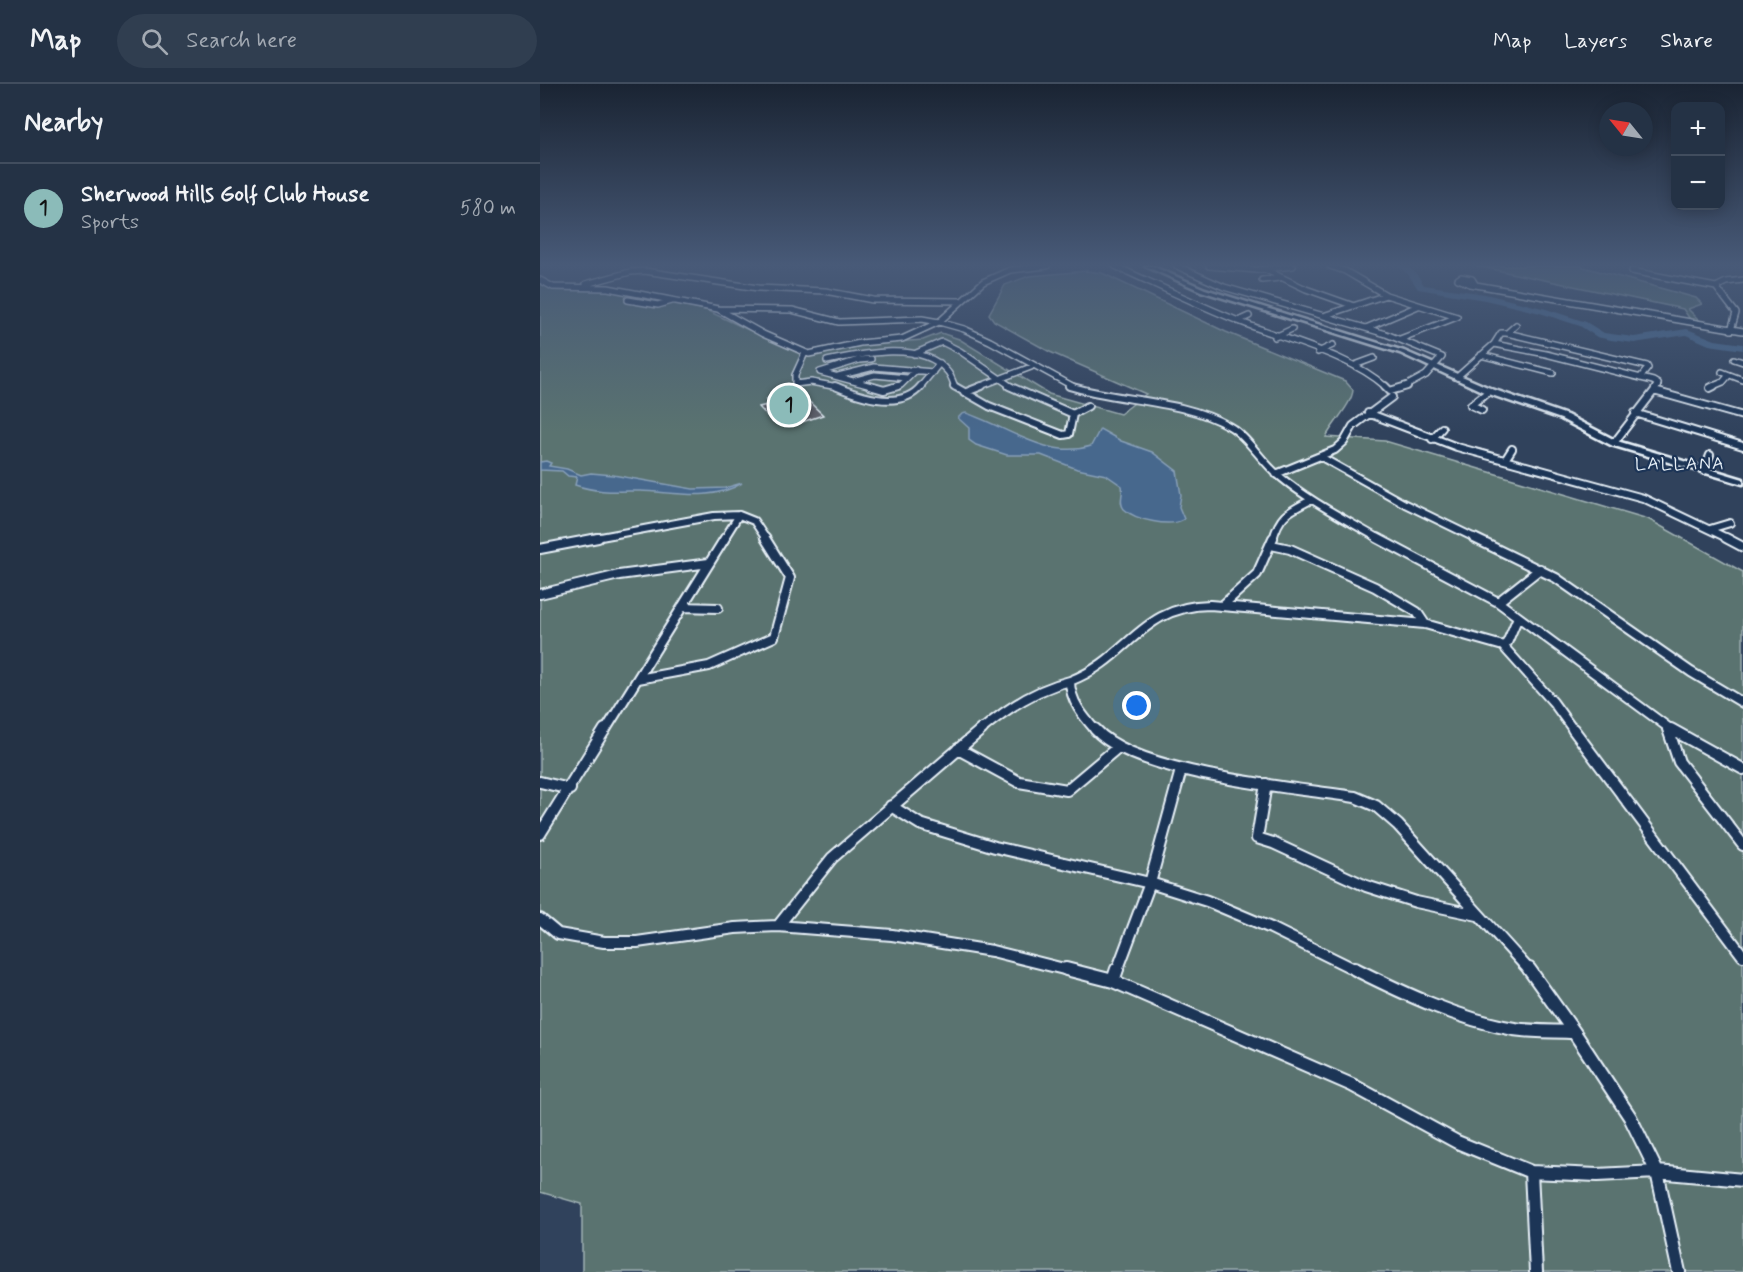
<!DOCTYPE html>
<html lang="en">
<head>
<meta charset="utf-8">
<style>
	:root { --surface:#243245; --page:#303e50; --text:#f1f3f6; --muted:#a3aab3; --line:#414d5e; --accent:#8bbbb9 }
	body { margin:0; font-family:Mynerve,sans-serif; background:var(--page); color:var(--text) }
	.controls { position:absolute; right:18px; top:18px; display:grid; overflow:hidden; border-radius:12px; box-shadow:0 3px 15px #0003 }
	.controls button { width:54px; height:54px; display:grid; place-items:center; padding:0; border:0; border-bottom:2px solid var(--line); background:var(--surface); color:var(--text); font:30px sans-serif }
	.compass { position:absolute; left:1059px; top:18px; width:54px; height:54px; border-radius:50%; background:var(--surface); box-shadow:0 3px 15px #0003; rotate:300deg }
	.you { position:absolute; left:597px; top:622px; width:21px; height:21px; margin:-15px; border:4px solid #fff; border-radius:50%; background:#1a73e8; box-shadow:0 0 0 9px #1a73e833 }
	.badge { display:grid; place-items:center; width:39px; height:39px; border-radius:50%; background:var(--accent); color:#111; font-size:20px; font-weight:700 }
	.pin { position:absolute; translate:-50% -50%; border:3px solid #fff; box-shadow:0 2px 6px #0006 }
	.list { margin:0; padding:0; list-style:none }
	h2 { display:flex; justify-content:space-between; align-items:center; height:78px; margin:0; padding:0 24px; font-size:26px }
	h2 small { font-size:20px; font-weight:400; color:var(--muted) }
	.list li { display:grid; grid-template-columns:39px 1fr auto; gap:18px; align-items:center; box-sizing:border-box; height:90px; padding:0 24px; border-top:2px solid var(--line) }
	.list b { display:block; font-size:22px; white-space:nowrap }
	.list p { margin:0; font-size:20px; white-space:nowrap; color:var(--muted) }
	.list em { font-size:20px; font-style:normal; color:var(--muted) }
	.icon { flex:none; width:33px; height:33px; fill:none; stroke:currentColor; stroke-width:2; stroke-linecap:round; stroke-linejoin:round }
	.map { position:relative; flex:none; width:1203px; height:1188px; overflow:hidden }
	header { display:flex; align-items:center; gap:36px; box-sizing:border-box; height:84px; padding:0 30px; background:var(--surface); border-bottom:2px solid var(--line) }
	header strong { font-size:28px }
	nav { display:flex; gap:33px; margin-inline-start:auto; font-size:21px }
	.search { width:420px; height:54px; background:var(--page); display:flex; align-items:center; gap:15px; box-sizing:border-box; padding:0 21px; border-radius:33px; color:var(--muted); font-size:22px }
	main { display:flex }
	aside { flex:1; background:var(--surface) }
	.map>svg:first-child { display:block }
	.green { fill:#5a7370; stroke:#a1b2b4; stroke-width:1.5 }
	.water { fill:#47688d; stroke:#879fb8; stroke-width:1.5 }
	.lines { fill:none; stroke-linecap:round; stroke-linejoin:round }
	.river { fill:#47688d; fill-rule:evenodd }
	.building { fill:#5e6169; stroke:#e8f1f8; stroke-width:1.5 }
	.street-far4-casing { stroke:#e8f1f8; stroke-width:8 }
	.street-far3-casing { stroke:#e8f1f8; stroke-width:10 }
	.street-far2-casing { stroke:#e8f1f8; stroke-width:12 }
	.street-far1-casing { stroke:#e8f1f8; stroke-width:14 }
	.street-casing { stroke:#e8f1f8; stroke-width:16 }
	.secondary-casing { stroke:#e8f1f8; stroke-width:5 }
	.street-far4 { stroke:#1d3557; stroke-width:5 }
	.street-far3 { stroke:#1d3557; stroke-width:6 }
	.street-far2 { stroke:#1d3557; stroke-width:8 }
	.street-far1 { stroke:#1d3557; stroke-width:10 }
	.street { stroke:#1d3557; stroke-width:12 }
	.secondary { fill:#1d3557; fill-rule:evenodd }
	.labels { text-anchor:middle; stroke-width:4.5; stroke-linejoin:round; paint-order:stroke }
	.far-quarter-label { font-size:18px; letter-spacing:1.5px; fill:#e8f1f8; stroke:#1d3557 }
</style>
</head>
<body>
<header>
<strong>Map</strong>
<div class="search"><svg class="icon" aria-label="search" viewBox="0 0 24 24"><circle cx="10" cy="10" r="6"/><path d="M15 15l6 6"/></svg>Search here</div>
<nav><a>Map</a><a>Layers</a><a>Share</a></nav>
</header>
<main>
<aside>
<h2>Nearby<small></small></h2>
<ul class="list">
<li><span class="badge">1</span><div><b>Sherwood Hills Golf Club House</b><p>Sports</p></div><em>580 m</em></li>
</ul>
</aside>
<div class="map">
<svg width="1203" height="1188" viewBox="0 0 1203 1188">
	<rect width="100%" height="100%" fill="#30425c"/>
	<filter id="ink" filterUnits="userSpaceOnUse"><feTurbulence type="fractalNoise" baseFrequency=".0167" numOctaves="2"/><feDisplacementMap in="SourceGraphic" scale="12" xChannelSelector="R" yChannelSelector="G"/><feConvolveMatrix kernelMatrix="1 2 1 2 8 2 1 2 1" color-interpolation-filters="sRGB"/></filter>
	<g filter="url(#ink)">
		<path class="green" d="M 937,182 L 1040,182 L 1156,214 L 1162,220 L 1148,225 L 1162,239 L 1152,238 L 1143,225 Z
			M 547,187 L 562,189 L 686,248 L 805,297 L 813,306 C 812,320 793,339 786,353 L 845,357 L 1108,435 L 1203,488 L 1203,1188 L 42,1188 L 42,1120 L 0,1108 L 0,200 L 22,204 L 67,205 L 166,226 L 260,270 L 272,270 L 316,261 L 383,256 L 401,249 L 419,255 L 509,310 L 580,330 L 606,310 L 510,268 L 454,237 L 449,230 L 465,201 L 489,192 Z"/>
		<path class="water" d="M 426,329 C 466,342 507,376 551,362 L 560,345 L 581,357 L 612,368 L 637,387 L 641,411 L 639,423 L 644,435 C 631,444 595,436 584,425 C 578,418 584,409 582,402 L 566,391 L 537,385 L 501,371 L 467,371 L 436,361 L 429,356 L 429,344 L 418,334 L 422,330 Z
			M 6,377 L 11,379 L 9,382 L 27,385 L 41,391 L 51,389 L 73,391 L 153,405 L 185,404 L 202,399 C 172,418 134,408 100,407 C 77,407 58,409 35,401 L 37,393 L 28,392 L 22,387 L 0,386 L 0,378 Z"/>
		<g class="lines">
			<path class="river" d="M 858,182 C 873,182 876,189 884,201 L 945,210 L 1006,225 L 1046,238 L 1064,249 L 1071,250 L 1094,253 L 1147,245 L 1175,256 L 1203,260 L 1203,266 L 1169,261 L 1146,251 L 1094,259 L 1071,256 L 1057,253 L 1040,242 L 1000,229 L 945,216 L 878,205 L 868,190 Z"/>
		</g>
		<path class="building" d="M 257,306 L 283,331 L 253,341 L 251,338 L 245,339 L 242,336 L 233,338 L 219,323 L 231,320 L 226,315 Z"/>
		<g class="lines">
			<g class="street-far4-casing">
				<path id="street-far4" d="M 575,182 C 617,201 658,221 701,238 C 746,256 811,271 846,303
					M 637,182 L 684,203 L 846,250 L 902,273 L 886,291 L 864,303
					M 669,182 L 717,186 L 753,182
					M 790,182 L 805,187 L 846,211 L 917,233
					M 724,185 L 766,205 L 814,222
					M 1092,187 L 1176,203
					M 0,196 L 13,203 L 68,204 L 178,225 L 252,226 L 299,238 L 382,235 L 399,238 L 424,245 L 450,257 L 534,303
					M 722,196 L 739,194
					M 46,200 L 90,188 L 105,187 L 218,204 L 285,207 L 333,216 L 422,217
					M 935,200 L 932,195 L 921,193 L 918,195 L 930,200 L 1203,247
					M 88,216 L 118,221 L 132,217
					M 178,225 L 223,250 L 269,270 L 320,259 L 362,255 L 399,238 L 443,198 L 470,186 L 507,182
					M 786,231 L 846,211
					M 698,237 L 709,232
					M 826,244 L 878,222
					M 1191,246 L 1196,229 L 1176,203 L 1186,198 L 1203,196
					M 967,249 L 976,241
					M 735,253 L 752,245
					M 860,255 L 917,233
					M 954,260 L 961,249 L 967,249 L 1107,282 L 1108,284 L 1100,294
					M 778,268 L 793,261
					M 265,269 L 255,291 L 255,300 L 271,298 L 298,303
					M 374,270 L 402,258 L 420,267 L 472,303
					M 941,271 L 1013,289
					M 331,275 L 319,276 L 280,288 L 335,303
					M 1194,275 L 1203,278
					M 287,277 C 320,270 382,256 407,287 C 411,291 413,298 415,303
					M 815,281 L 834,274
					M 1182,288 L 1203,296
					M 298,292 L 334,283 L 393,288
					M 917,293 L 954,260 L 1006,270 L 1113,297 L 1118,300 L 1116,303
					M 316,296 L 335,291 L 367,294
					M 353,303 L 361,301 L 376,286
					M 380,303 L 400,279
					M 438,303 L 491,283
					M 1171,303 L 1183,298 L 1189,291"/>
			</g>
			<g class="street-far3-casing">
				<path id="street-far3" d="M 295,302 C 318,312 361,327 381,302
					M 330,302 L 344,306 L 358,302
					M 414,302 L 449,322 L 523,351 L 529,350 L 533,330 L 548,322
					M 469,302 L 533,330
					M 529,302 C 581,318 641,315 689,342 C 707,352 722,378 738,391 C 769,417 805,435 839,455
					M 845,302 L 850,307 L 867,302
					M 1117,302 L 1114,307 L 1203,332
					M 1170,304 L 1174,302
					M 424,309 L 442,302
					M 942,326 L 931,321 L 949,307
					M 828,329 L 917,363 L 1103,414 L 1189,455
					M 1095,329 L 1203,362
					M 892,355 L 902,344
					M 1074,359 L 1114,307
					M 781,373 L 865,420 L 937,455
					M 965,376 L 972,365
					M 1164,387 L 1170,371
					M 736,390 L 795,366 L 804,358 L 813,342 L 852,313
					M 1170,445 L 1190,439
					M 50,455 L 174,432 L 199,431 L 214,437 L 226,455
					M 184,455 L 199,431
					M 733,455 C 740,430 748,428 771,416"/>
			</g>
			<g class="street-far2-casing">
				<path id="street-far2" d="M 837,454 L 958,518 L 1133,647
					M 934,454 L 1016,494 L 1151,588 L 1203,619
					M 1186,454 L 1203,463
					M 731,461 L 750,465 L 835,503 L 877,528 L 885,540
					M 0,465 L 58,454
					M 0,510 L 79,491 L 169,479
					M 958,518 L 1000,485
					M 683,521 L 717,490 L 733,454
					M 142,523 L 178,524
					M 963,562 L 967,559 L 978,533
					M 98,595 L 169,582 L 234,553 L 250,494 L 225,454
					M 1127,643 L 1128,647
					M 65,647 L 185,454
					M 440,647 C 467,624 496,605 530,597
					M 556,647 C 543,632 530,617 530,597 C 590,574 600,522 670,521 L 885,540 L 963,562 L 1013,618 L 1034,647"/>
			</g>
			<g class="street-far1-casing">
				<path id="street-far1" d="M 555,645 C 596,691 751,703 815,713 L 836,722 L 858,741 L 990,887
					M 1033,645 L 1203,872
					M 1128,645 L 1139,678 L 1203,761
					M 1131,645 L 1203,685
					M 418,665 L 479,698 L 527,706 L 577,664
					M 0,698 L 30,705
					M 726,700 L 717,754 L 733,759 L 826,802 L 876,818 L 938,831
					M 351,722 L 380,740 L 455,763 L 610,799 L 667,817 L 731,844 L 818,887
					M 0,750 L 65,645
					M 0,835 L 18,850 L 64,858 L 97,858 L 195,844 L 238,842 L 352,851 L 452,867 L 532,887
					M 238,842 L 292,774 L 442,645
					M 577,887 L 610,799 L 641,686"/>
			</g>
			<g class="street-casing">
				<path id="street" d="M 526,885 L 573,897 L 812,1001 L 917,1058 L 991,1088 L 1057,1091 L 1117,1088 L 1203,1096
					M 815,885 C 865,910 918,935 974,945 C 993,948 1014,947 1034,948
					M 989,885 L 1034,948 L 1090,1033 L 1117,1088 L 1139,1188
					M 573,897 L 577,885
					M 991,1088 L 996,1188"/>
			</g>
			<g class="secondary-casing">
				<path id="secondary" d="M 605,182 L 612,182 L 665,205 L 864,267 L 952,305 L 1027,331 L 1077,357 L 1203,395 L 1203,400 L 1071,361 L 1021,335 L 946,309 L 860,269 L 661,207 Z"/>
			</g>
			<use href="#street-far4" class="street-far4"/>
			<use href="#street-far3" class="street-far3"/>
			<use href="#street-far2" class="street-far2"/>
			<use href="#street-far1" class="street-far1"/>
			<use href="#street" class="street"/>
			<use href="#secondary" class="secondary"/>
		</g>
	</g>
	<linearGradient id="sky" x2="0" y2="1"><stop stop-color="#1a2433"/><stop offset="0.52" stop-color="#485a78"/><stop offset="1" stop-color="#485a78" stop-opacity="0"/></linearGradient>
	<rect width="1203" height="348" fill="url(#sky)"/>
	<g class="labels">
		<g class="far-quarter-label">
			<text x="1140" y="385">LALLANA</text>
		</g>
	</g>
</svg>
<div class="controls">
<button>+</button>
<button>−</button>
</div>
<svg class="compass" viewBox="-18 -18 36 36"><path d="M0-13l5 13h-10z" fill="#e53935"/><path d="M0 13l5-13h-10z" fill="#a3aab3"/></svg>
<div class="you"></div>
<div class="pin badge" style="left:249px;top:321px">1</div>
</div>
</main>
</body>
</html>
